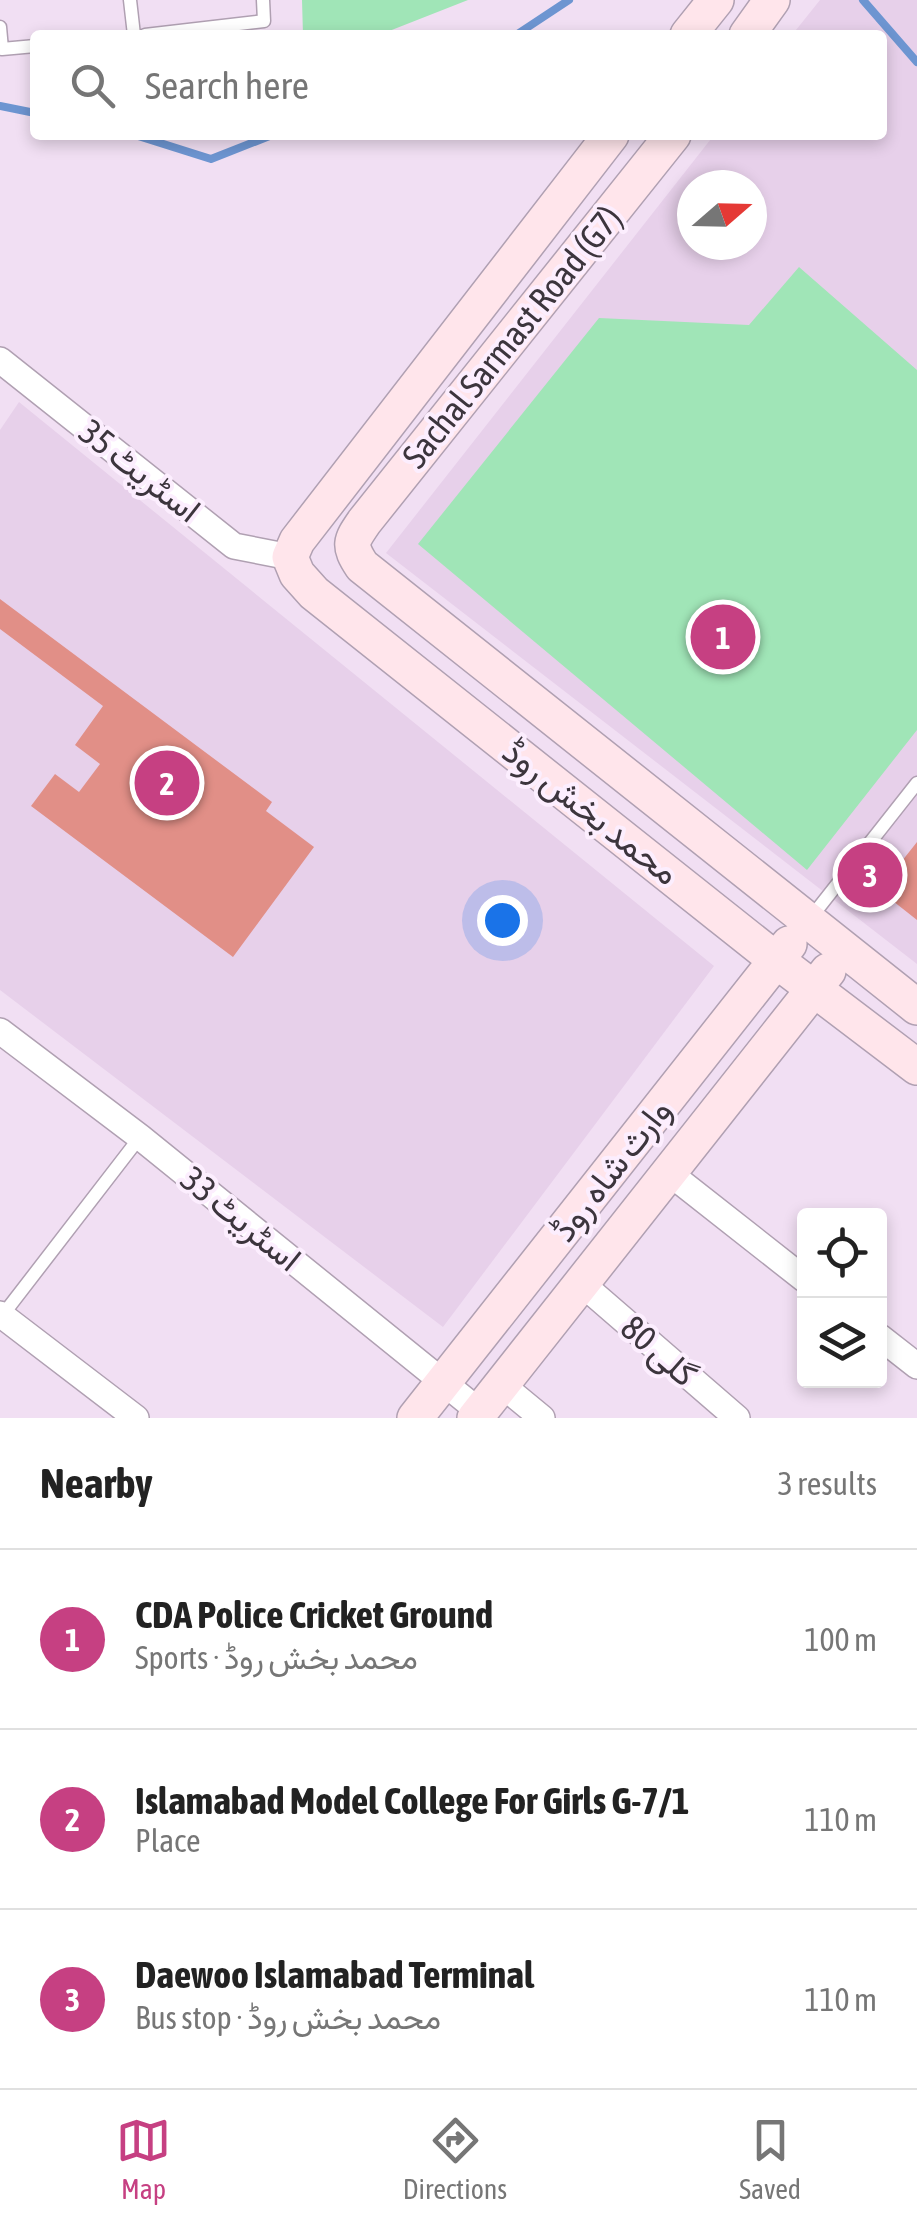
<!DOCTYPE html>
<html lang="en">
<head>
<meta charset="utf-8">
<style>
	:root { --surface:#fff; --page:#f2f2f2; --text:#222; --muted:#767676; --line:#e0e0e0; --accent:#c64082 }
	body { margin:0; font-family:"Asap Condensed",Vazirmatn,sans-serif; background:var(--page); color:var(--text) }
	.controls { position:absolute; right:30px; bottom:30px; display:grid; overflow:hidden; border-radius:10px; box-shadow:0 5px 15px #0003 }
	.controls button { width:90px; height:90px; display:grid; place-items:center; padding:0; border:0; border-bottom:2px solid var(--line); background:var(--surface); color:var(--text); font:50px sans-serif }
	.compass { position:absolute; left:677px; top:170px; width:90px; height:90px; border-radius:50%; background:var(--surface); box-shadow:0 5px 15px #0003; rotate:70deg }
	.you { position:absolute; left:502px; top:920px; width:35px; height:35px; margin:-25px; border:8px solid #fff; border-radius:50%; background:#1a73e8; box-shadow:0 0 0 15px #1a73e833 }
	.badge { display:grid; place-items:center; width:65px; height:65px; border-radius:50%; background:var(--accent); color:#fff; font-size:32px; font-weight:700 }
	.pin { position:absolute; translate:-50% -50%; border:5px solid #fff; box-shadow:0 2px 10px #0006 }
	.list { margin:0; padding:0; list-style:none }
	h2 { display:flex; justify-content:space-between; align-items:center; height:130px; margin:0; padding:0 40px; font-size:42px }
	h2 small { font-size:32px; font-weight:400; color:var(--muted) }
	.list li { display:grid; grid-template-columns:65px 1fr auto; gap:30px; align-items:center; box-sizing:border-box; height:180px; padding:0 40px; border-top:2px solid var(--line) }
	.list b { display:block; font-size:38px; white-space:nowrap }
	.list p { margin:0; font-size:32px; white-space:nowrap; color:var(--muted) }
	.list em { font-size:32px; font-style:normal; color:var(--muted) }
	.icon { flex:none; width:55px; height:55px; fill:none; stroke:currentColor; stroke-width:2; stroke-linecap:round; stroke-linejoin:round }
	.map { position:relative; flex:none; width:917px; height:1418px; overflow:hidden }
	.search { position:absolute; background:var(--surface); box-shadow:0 5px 15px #0003; left:30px; right:30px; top:30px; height:110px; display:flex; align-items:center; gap:25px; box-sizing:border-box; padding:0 35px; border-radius:10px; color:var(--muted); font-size:38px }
	.sheet { height:670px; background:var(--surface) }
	nav { display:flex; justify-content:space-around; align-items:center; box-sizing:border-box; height:140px; border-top:2px solid var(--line); background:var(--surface); font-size:28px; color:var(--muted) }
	nav a { display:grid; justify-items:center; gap:5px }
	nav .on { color:var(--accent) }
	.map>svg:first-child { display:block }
	.built { fill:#e7d0ea; fill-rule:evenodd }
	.green { fill:#a0e5b7 }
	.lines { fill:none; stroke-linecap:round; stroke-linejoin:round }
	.stream { stroke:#6d95d1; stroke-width:8 }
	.building { fill:#e18f87 }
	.lane-casing { stroke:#b0a0b2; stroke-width:15 }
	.street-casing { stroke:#b0a0b2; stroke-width:28 }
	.secondary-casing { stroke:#b0a0b2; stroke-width:38 }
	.lane { stroke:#fff; stroke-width:12 }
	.street { stroke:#fff; stroke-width:25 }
	.secondary { stroke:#ffe5eb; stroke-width:35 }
	.labels { text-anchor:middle; stroke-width:8; stroke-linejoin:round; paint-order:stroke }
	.street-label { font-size:35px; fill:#3c353d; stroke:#fceefe }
</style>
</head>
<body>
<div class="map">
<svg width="917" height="1418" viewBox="0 0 917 1418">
	<rect width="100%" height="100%" fill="#f1dff3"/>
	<path class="built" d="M 820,0 L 917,0 L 917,964 L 386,553 L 714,135 L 882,135 L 882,35 L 792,35 ZM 692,185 L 752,185 L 752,245 L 692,245 Z
		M 19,402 L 714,966 L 443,1327 L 0,990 L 0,430 Z"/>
	<path class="green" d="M 302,0 L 468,0 L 379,35 L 303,35 Z
		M 799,267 L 917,370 L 917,730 L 807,870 L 418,544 L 599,318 L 749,325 Z"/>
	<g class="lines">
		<path class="stream" d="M 863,0 L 917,62
			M 516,35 L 569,0
			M 0,106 L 35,113
			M 135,135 L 211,159 L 272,135"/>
	</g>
	<path class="building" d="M 0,599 L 272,802 L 266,811 L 314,847 L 233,957 L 31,806 L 55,774 L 79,792 L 100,764 L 75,745 L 103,706 L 0,629 Z
		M 917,842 L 917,920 L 879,890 Z"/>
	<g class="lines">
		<g class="lane-casing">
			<path id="lane" d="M 130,0 L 134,35
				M 0,27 L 2,49 L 35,46
				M 145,35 L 264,21 L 263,0
				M 809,920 L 917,783
				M 2,1316 L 140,1137"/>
		</g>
		<g class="street-casing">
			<path id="street" d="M 0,360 L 234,546 L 290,557
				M 0,1031 L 140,1137 L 480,1412
				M 668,1172 L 804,1279
				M 581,1283 L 737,1418
				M 0,1314 L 136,1418
				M 880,1337 L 917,1366
				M 502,1385 L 542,1418"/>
		</g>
		<g class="secondary-casing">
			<path id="secondary" d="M 688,35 L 716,0
				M 747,35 L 772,0
				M 611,135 L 297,541 L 290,557 L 297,574 L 314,593 L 776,960 L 917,1067
				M 673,135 L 364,522 C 351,541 348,545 362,566 L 917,1007
				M 415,1418 L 789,944
				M 475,1418 L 828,971"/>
		</g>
		<use href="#lane" class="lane"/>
		<use href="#street" class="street"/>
		<use href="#secondary" class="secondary"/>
	</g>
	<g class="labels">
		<g class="street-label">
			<text transform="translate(512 337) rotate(-51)" y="12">Sachal Sarmast Road (G7)</text>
			<text transform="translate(140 471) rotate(38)" y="12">اسٹریٹ 35</text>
			<text transform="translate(591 812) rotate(38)" y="12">محمد بخش روڈ</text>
			<text transform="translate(611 1170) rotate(-52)" y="12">وارث شاہ روڈ</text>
			<text transform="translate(241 1219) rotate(39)" y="12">اسٹریٹ 33</text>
			<text transform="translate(659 1351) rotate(41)" y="12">گلی 80</text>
		</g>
	</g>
</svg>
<div class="controls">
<button><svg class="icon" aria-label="locate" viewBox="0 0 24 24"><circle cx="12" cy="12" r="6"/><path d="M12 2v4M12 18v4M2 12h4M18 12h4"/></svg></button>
<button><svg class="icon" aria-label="layers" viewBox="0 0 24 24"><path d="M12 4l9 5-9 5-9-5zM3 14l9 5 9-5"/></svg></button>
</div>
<svg class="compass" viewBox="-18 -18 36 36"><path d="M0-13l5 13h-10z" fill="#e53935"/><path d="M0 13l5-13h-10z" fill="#767676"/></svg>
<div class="you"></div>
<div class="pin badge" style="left:723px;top:637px">1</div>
<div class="pin badge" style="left:167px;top:783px">2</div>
<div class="pin badge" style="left:870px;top:875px">3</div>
<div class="search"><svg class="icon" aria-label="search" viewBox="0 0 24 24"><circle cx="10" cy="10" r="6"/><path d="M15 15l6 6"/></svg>Search here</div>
</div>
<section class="sheet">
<h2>Nearby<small>3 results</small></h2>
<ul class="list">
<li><span class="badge">1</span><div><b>CDA Police Cricket Ground</b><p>Sports · محمد بخش روڈ</p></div><em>100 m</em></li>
<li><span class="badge">2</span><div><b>Islamabad Model College For Girls G-7/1</b><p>Place</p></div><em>110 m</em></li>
<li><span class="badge">3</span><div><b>Daewoo Islamabad Terminal</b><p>Bus stop · محمد بخش روڈ</p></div><em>110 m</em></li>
</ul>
</section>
<nav>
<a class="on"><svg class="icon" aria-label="map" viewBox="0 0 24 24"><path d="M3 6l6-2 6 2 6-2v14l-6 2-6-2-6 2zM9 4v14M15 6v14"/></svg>Map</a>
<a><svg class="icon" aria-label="directions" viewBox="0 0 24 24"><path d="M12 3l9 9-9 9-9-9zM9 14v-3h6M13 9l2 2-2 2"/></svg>Directions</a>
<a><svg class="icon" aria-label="saved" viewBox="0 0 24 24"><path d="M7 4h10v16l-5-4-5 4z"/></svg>Saved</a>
</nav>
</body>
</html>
